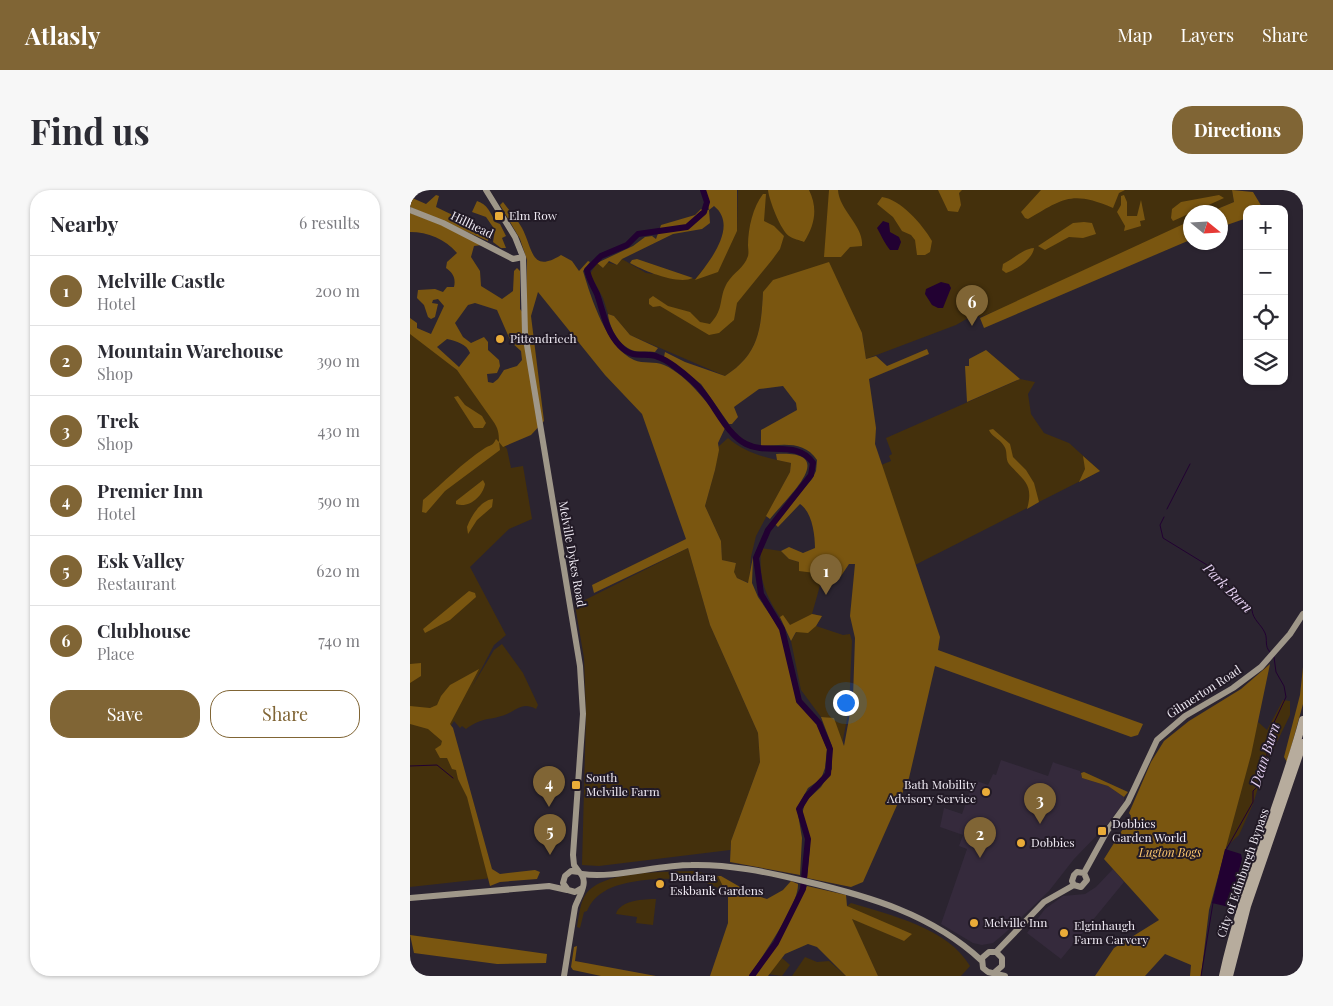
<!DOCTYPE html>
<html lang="en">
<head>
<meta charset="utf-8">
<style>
	:root { --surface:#fff; --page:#f7f7f7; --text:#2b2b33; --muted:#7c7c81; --line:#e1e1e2; --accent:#806535 }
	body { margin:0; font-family:"Playfair Display",serif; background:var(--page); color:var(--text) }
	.controls { position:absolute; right:15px; top:15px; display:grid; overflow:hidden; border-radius:10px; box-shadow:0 1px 4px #0004 }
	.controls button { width:45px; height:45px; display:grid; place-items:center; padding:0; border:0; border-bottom:1px solid var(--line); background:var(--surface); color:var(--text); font:25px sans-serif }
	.compass { position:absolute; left:773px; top:15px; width:45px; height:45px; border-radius:50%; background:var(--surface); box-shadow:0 1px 4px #0004; rotate:108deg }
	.you { position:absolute; left:435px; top:512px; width:18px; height:18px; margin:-12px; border:4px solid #fff; border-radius:50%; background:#1a73e8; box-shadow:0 0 0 8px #1a73e833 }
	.badge { display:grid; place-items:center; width:32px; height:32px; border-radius:50%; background:var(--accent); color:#fff; font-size:16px; font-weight:700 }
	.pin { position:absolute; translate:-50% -41px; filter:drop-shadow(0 1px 2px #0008) }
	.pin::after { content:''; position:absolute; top:26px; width:18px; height:15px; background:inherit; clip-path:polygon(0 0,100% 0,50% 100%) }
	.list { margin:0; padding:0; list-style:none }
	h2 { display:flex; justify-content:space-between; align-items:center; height:65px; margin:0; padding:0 20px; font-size:21px }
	h2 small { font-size:16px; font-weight:400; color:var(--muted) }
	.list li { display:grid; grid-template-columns:32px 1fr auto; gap:15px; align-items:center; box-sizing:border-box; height:70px; padding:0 20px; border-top:1px solid var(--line) }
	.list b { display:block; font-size:19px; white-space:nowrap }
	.list p { margin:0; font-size:16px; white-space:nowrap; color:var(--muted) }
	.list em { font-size:16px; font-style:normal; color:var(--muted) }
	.actions { display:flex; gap:10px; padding:15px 20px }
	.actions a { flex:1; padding:11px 0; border:1px solid var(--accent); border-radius:20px; text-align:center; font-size:18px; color:var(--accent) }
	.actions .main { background:var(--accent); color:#fff }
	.icon { flex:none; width:28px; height:28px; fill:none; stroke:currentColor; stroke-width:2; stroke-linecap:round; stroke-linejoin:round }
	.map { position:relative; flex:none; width:893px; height:786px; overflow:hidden; border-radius:20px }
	header { display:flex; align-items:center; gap:30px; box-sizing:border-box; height:70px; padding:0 25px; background:var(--accent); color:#fff }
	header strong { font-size:24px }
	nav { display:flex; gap:28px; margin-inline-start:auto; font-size:18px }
	.intro { display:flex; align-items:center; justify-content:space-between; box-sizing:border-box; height:120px; padding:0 30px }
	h1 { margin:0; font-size:35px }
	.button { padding:12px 22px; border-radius:20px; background:var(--accent); color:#fff; font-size:18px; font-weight:700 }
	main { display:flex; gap:30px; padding:0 30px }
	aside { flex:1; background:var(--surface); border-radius:20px; box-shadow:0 1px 4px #0004 }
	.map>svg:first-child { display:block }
	.built { fill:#352a3c }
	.green { fill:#44300c }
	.forest { fill:#7a5610; fill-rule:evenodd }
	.water { fill:#220132 }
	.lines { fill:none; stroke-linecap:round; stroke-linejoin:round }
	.stream { stroke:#220132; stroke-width:1 }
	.river { stroke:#220132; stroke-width:6 }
	.major { stroke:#9f9789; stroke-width:6 }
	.highway { stroke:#b7ac9d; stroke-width:8 }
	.poi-dot { fill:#e9ab38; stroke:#221a26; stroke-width:2 }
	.labels { text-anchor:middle; stroke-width:4; stroke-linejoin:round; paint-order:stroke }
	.poi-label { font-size:12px; fill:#eee9f2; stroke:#221a26; text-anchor:start }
	.street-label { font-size:12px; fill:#eee9f2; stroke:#221a26 }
	.park-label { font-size:12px; font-style:italic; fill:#fdc76e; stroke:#221a26 }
	.water-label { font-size:14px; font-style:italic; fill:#e7d3f4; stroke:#221a26 }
</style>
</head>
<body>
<header>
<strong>Atlasly</strong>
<nav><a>Map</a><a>Layers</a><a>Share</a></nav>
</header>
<div class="intro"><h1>Find us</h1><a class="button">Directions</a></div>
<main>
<aside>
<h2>Nearby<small>6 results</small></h2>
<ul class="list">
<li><span class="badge">1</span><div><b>Melville Castle</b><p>Hotel</p></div><em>200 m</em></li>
<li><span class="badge">2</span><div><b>Mountain Warehouse</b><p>Shop</p></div><em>390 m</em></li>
<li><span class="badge">3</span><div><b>Trek</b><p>Shop</p></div><em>430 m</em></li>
<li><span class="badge">4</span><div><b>Premier Inn</b><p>Hotel</p></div><em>590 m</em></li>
<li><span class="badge">5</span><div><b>Esk Valley</b><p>Restaurant</p></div><em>620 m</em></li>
<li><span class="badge">6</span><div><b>Clubhouse</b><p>Place</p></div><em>740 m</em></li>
</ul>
<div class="actions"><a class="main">Save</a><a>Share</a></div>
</aside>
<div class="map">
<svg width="893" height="786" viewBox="0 0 893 786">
	<rect width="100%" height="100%" fill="#2b2430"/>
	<path class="built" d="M 591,570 L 638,586 L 643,572 L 645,573 L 670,581 L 672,588 L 698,596 L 714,607 L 714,612 L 697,635 L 664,669 L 639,701 L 595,743 L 583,753 L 572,755 L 563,753 L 531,734 L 557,659 L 549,656 L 553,645 L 530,637 L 534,618 L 552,624 L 564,590 L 578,595 L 583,584 L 586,585 Z
		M 703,679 L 714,692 L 651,769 L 617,743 L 635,719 L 653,706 L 675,704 L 686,697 Z"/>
	<path class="green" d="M 328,0 L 822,0 L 824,12 L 800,22 L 781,22 L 780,32 L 599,116 L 570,127 L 565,124 L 546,135 L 456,169 L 452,143 L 353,102 C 351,140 349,164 315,186 L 220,145 L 204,126 L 198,124 L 193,108 L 180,84 L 187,73 L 193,78 L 196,72 L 207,75 L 212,69 L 236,83 L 285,89 L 327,41 Z
		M 0,136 L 86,217 L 92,252 L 97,259 L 101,278 L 113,276 L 122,329 L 99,339 L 60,377 L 96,445 L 84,455 L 62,497 L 84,460 L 92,454 L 113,483 L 128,515 L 126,519 C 113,512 108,519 97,524 C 81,531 73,526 56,539 L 52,536 L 50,538 L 44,531 L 40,537 L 82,688 L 0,697 Z
		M 610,189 L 625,192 L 618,204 L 621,224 L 634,243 L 659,253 L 690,281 L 505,375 L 471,275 L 481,271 L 479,266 L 482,264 L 476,248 Z
		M 318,248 C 337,264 357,268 381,273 L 380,282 L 346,346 L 341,367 L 339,393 L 327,388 L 323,382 L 326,373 L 312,370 L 311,351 L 295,316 L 305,280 L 308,257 Z
		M 278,358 L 300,435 L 348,543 L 350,572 L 321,651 L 320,660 L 189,676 L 172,675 L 176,525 L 174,468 L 165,415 Z
		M 351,358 L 371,361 L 379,369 L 389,372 L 416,374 L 402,424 L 412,426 L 406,436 L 433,445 L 440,444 L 442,451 L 439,519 L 432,554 L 424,529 L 411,527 L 391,500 L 381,451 L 386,443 C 375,439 373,433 368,424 C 353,401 349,385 351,358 Z
		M 873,510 L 880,511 L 880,525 L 853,581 L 843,614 L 829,645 L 815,658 L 848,532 L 857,540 Z
		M 283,681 L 308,686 L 318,707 C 314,703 310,699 306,697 C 284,684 216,687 195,701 C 186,706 181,712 177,721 L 174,722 L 170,738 L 167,737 C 169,726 170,712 176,704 C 193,680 256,682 283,681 Z
		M 246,709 L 243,735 L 226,733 L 227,727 L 206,724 C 210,710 235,709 246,709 Z
		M 441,713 C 480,725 538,738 560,776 L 551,786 L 468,786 L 441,728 L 494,751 L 437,716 Z
		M 395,767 L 407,772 L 419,771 L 436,786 L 382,786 Z
		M 372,768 L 380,775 L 372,786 L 358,784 Z"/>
	<path class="forest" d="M 295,0 L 327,0 L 327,41 L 308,82 L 285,90 C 299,72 329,36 304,16 L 299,20 L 300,33 L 292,39 L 263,44 L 212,69 L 207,75 L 199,71 L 193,78 L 187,73 L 223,56 L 235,47 L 242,46 L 246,49 L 251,35 L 285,25 L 291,19 L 299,20 Z
		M 358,0 L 399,0 C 408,18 405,35 394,52 C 390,50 383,49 379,46 C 371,41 359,10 358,0 Z
		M 419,0 L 428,0 C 429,20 454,36 452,56 L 440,57 L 431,67 L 414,67 Z
		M 528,0 L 552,0 L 549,3 L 551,15 L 548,22 L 538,21 Z
		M 631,0 L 715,0 L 709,3 L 703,18 C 661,0 653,9 618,29 L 615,28 L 611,22 Z
		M 822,0 L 843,2 L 852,17 L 851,19 L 837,19 L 837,28 L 811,37 L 811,22 L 800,22 L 824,12 Z
		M 353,4 L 356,4 L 354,31 L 364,36 L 374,46 L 370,59 L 362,70 L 327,113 L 324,130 L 309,143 L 299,145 L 250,116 L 243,117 L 239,114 L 239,109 L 243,106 L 258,116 L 280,122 L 290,132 L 300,134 C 315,118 308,109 317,93 C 324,82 334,78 338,66 C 339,62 338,58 338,55 C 338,38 343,17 353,4 Z
		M 26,5 L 29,6 L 26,17 L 53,30 L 72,44 L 78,40 L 80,43 L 78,51 L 0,17 L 0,7 L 16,14 Z
		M 714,5 L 717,12 L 717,26 L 727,26 L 731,10 L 735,30 L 730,31 L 731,36 L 714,41 L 715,36 L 707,22 L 711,15 L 711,6 Z
		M 809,5 L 814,8 L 763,31 L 761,28 L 762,19 L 771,12 Z
		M 472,7 C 490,9 513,35 522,51 L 520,62 L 515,65 L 507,65 L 505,50 L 501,45 L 492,41 L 483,27 L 467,14 Z
		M 67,11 C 77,14 81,23 85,32 L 90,34 L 96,46 L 92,48 L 96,58 L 91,58 L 83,52 L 85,40 L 76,27 L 62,22 Z
		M 93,12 C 99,20 107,29 112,38 C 123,59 121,84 151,65 L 162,71 L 169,81 L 178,71 L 180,72 L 173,81 C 181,108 197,158 224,170 C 233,174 245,171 254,175 C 277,185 302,217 315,238 L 308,253 L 309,260 L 305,280 L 295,316 L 311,351 L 312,370 L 326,373 L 324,382 L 327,388 L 338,393 L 343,367 L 342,393 L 348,407 L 371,441 L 387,512 L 407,534 L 417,559 L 415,578 L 411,589 L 398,598 L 387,618 L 392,648 L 390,685 L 320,672 L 321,651 L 350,572 L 348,543 L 300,435 L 278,358 L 184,403 L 182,395 L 276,349 L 232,224 L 195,185 L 128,102 L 121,126 L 134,231 L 121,245 L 93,257 L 89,252 L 90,260 L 35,301 L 16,323 L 12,322 L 13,310 C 34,292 52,273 75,258 C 80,255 83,256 86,249 L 89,252 C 89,243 88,238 83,231 L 47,180 L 0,144 L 0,128 L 7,133 L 7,138 L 21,144 L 34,116 L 28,109 L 23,110 L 22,113 L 28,114 L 25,127 L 21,129 L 18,127 L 14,115 L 7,108 L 8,100 L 25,99 L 33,102 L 37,97 L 44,97 C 46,88 43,83 36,78 L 37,72 L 47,63 C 35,49 18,42 0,42 L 0,23 L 30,34 L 72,55 L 64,56 L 61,67 L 70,81 L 71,96 L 92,109 L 103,101 L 104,81 L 107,78 L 110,81 L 110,119 L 113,123 L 116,119 L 117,70 L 110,49 L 90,15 ZM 65,113 L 87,120 L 101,152 L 111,161 L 112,170 L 107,176 L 94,180 L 88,189 L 83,193 L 78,192 L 77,184 L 87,183 L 90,176 L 89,170 L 78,160 L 78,152 L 74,147 L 61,153 L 53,147 L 45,133 L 58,115 ZM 37,149 C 46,151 57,154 60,163 L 49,177 L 27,157 Z
		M 780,31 L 780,50 L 574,138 L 570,128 Z
		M 674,32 L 682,33 L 686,44 L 673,48 L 659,47 L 635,60 L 628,56 L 663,33 Z
		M 624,58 C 623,69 606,80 596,83 L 592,80 L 593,74 C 604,69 612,59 624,58 Z
		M 227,69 L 283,88 C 268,95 234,81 220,73 L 222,70 Z
		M 419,72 L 452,143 L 456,169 L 466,166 L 477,176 L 517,159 L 519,164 L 459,189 L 466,238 L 465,254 L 530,447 L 528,460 L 733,534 L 728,545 L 721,547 L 525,476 L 499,588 L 453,692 L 441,697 L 397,688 L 400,656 L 392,625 L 395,612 L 411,597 L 422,579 L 422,556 L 411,527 L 424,528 L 434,556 L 443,507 L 445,448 L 440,426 L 445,374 L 439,374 L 431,386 L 427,384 L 424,377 L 416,374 L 413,384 L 389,381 L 389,372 L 379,369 L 371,361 L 379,357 L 393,363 L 405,358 C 405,344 402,322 390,314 L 368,337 L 365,334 L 402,289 L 406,281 L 407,270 C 394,250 372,255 351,256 L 351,240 L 387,220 L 386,213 L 373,196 L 349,199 L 324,217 L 328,227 L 322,234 L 319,234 L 291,194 L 254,167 L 255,162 L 275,172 L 315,186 C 349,164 351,140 353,102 L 363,90 Z
		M 198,124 L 204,126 L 220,145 L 248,158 L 245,162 C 238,161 231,162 225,161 C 210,158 199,137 198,124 Z
		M 576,160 L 610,189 L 557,212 L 555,176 L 559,176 L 559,169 Z
		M 48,206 L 55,215 L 72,226 L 76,233 L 73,238 L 64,238 L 44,207 Z
		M 583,239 L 600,254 L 603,267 L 616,280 L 624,293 L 629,312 L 617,319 C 624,294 614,291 599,274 C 595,269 598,261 594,256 C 591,250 583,247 580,242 L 579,240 Z
		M 366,264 C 431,260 378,306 360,329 L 356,326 L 380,282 L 381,273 L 367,270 Z
		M 673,266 L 690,281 L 669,292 L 675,279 Z
		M 73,290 L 75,294 C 73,306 59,319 46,314 L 46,311 Z
		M 83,309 L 82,317 L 67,330 L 58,344 L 57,337 C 61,326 71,310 83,309 Z
		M 59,401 L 65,403 L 66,407 L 40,430 L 15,443 L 13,439 Z
		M 402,424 L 412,426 L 406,436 L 398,443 L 386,442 L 381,451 L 370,427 L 373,425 L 380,435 Z
		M 11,473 L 11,486 L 0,493 L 0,474 Z
		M 860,474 L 841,565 L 799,720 L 791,786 L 780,786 L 781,775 L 755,764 L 735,786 L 685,786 L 704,758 L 749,730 L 694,669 L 721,626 L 719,623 L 741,572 L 754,551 L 779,531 L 831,499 Z
		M 893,477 L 893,514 L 877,572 L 874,567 L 890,505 Z
		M 69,479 L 40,534 L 43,538 L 82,679 L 90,684 L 125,680 L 130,682 L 127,689 L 90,692 L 80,696 L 57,607 L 48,589 L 46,580 L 42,579 L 37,568 L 30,568 L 25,559 L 31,555 L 32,551 L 18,539 L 0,534 L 0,516 L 20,518 L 27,515 L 31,506 L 40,495 Z
		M 674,582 L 718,602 L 714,607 L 698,596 L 672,588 L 671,583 Z
		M 308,686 L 311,686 L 344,705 L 357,709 L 373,700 L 381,691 L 388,694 C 389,715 352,767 339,786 L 300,786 L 318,733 L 318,707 Z
		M 397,696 L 436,705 L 437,716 L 502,744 L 494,751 L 442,729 L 468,786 L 436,786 L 407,757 L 398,754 L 375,764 L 358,786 L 345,786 L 367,755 Z
		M 0,745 L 137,764 L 136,773 L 87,774 L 4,763 Z
		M 167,756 L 165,771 L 246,786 L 191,786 L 163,780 L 161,777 L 164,757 Z"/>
	<path class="water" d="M 473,31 L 479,33 L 480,42 L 489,47 L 491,52 L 488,60 L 480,60 C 475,54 471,45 467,38 Z
		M 531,92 L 539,94 L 541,98 L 533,118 L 528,118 L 522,115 L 515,104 L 516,99 Z
		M 815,659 L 831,664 L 832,669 L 819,717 L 802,713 Z"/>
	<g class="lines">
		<path class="stream" d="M 891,0 L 893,16
			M 757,319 L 780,274
			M 754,327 L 750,335 L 753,348 L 797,375 L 842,420 C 843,430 851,434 855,443 C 858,450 854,456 860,462
			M 0,576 L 27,575 L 43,588
			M 816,660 L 843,612 L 843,601 L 848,596 L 856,572 L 860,541 L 876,507 L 874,496 L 866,482 L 864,467
			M 791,786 L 803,713"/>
		<path class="river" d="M 293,0 L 297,12 L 294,22 L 277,37 L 228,44 L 217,55 L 191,66 L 177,80 C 179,90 183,95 187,104 C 193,121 196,142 210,156 C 225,171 234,161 248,167 C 254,169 260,173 264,176 C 275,184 288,195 295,205 C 307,220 318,245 336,254 C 357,265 388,250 403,273 L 401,285 L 358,340 L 346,368 L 351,404 L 372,439 L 389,511 L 409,533 L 420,559 L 418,584 L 397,606 L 389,619 L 398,649 L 393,699 L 366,753 L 342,786"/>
		<path class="major" d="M 76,0 L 105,47 L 113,67 L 115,143 L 170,476 L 173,524 L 163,665 L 164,675 L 169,682
			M 0,20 L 33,33 L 103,69 L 113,67
			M 674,683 L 697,641 L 718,612 L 747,550 L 775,526 L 823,498 L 851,477 L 880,444 L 893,424
			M 172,684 C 203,689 247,675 281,675 C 319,674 357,682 394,691 C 458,706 522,724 572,771
			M 664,695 L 671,697 L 677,690 L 674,683
			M 664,695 L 662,691 L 664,685 L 667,682 L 674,683
			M 0,708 L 139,696 L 157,700
			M 586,762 L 634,712 L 664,695
			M 585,782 L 592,776 L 592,768 L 586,762 L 579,762 L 572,768 L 573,778 L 578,782 L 595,786
			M 154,786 L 165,717 C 169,706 180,691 169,682 L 161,681 L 155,686 L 153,693 L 158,700 L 165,702 L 172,698"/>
		<path class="highway" d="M 813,786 C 832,698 870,616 893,530
			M 819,786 L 837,716 L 893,553"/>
	</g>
	<g class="poi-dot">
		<rect x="84" y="21" width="10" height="10" rx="2.5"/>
		<circle cx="90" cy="149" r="5"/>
		<rect x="161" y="590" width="10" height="10" rx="2.5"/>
		<circle cx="576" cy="602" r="5"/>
		<rect x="687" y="636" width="10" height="10" rx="2.5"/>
		<circle cx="611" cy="653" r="5"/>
		<circle cx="250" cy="694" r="5"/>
		<circle cx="564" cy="733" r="5"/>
		<circle cx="654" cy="743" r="5"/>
	</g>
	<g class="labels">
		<g class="poi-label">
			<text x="99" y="30">Elm Row</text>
			<text x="100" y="153">Pittendriech</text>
			<text x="176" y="592">South<tspan x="176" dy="14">Melville Farm</tspan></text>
			<text x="566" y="599" text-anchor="end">Bath Mobility<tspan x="566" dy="14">Advisory Service</tspan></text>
			<text x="702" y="638">Dobbies<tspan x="702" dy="14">Garden World</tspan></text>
			<text x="621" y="657">Dobbies</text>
			<text x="260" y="691">Dandara<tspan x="260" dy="14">Eskbank Gardens</tspan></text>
			<text x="574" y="737">Melville Inn</text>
			<text x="664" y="740">Elginhaugh<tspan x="664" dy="14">Farm Carvery</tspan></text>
		</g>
		<g class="street-label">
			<text transform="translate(62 35) rotate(26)" y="4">Hillhead</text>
			<text transform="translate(162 364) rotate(80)" y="4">Melville Dykes Road</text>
			<text transform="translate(794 502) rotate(-33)" y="4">Gilmerton Road</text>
			<text transform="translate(833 683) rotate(-71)" y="4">City of Edinburgh Bypass</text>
		</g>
		<g class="park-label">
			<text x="760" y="667">Lugton Bogs</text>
		</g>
		<g class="water-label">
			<text transform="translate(818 398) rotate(45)" y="5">Park Burn</text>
			<text transform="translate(855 565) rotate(-72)" y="5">Dean Burn</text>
		</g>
	</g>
</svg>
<div class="controls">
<button>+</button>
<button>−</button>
<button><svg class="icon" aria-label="locate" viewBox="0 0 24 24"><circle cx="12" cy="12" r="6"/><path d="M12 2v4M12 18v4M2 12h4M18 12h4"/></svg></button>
<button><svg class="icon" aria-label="layers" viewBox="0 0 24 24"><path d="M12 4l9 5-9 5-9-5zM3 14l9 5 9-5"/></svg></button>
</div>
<svg class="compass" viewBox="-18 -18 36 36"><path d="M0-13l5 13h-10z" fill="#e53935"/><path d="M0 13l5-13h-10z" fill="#7c7c81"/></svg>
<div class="you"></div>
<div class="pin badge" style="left:416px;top:405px">1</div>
<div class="pin badge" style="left:570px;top:668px">2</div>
<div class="pin badge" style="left:630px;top:634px">3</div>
<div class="pin badge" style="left:139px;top:617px">4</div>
<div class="pin badge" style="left:140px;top:665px">5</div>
<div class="pin badge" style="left:562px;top:136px">6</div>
</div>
</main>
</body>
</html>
